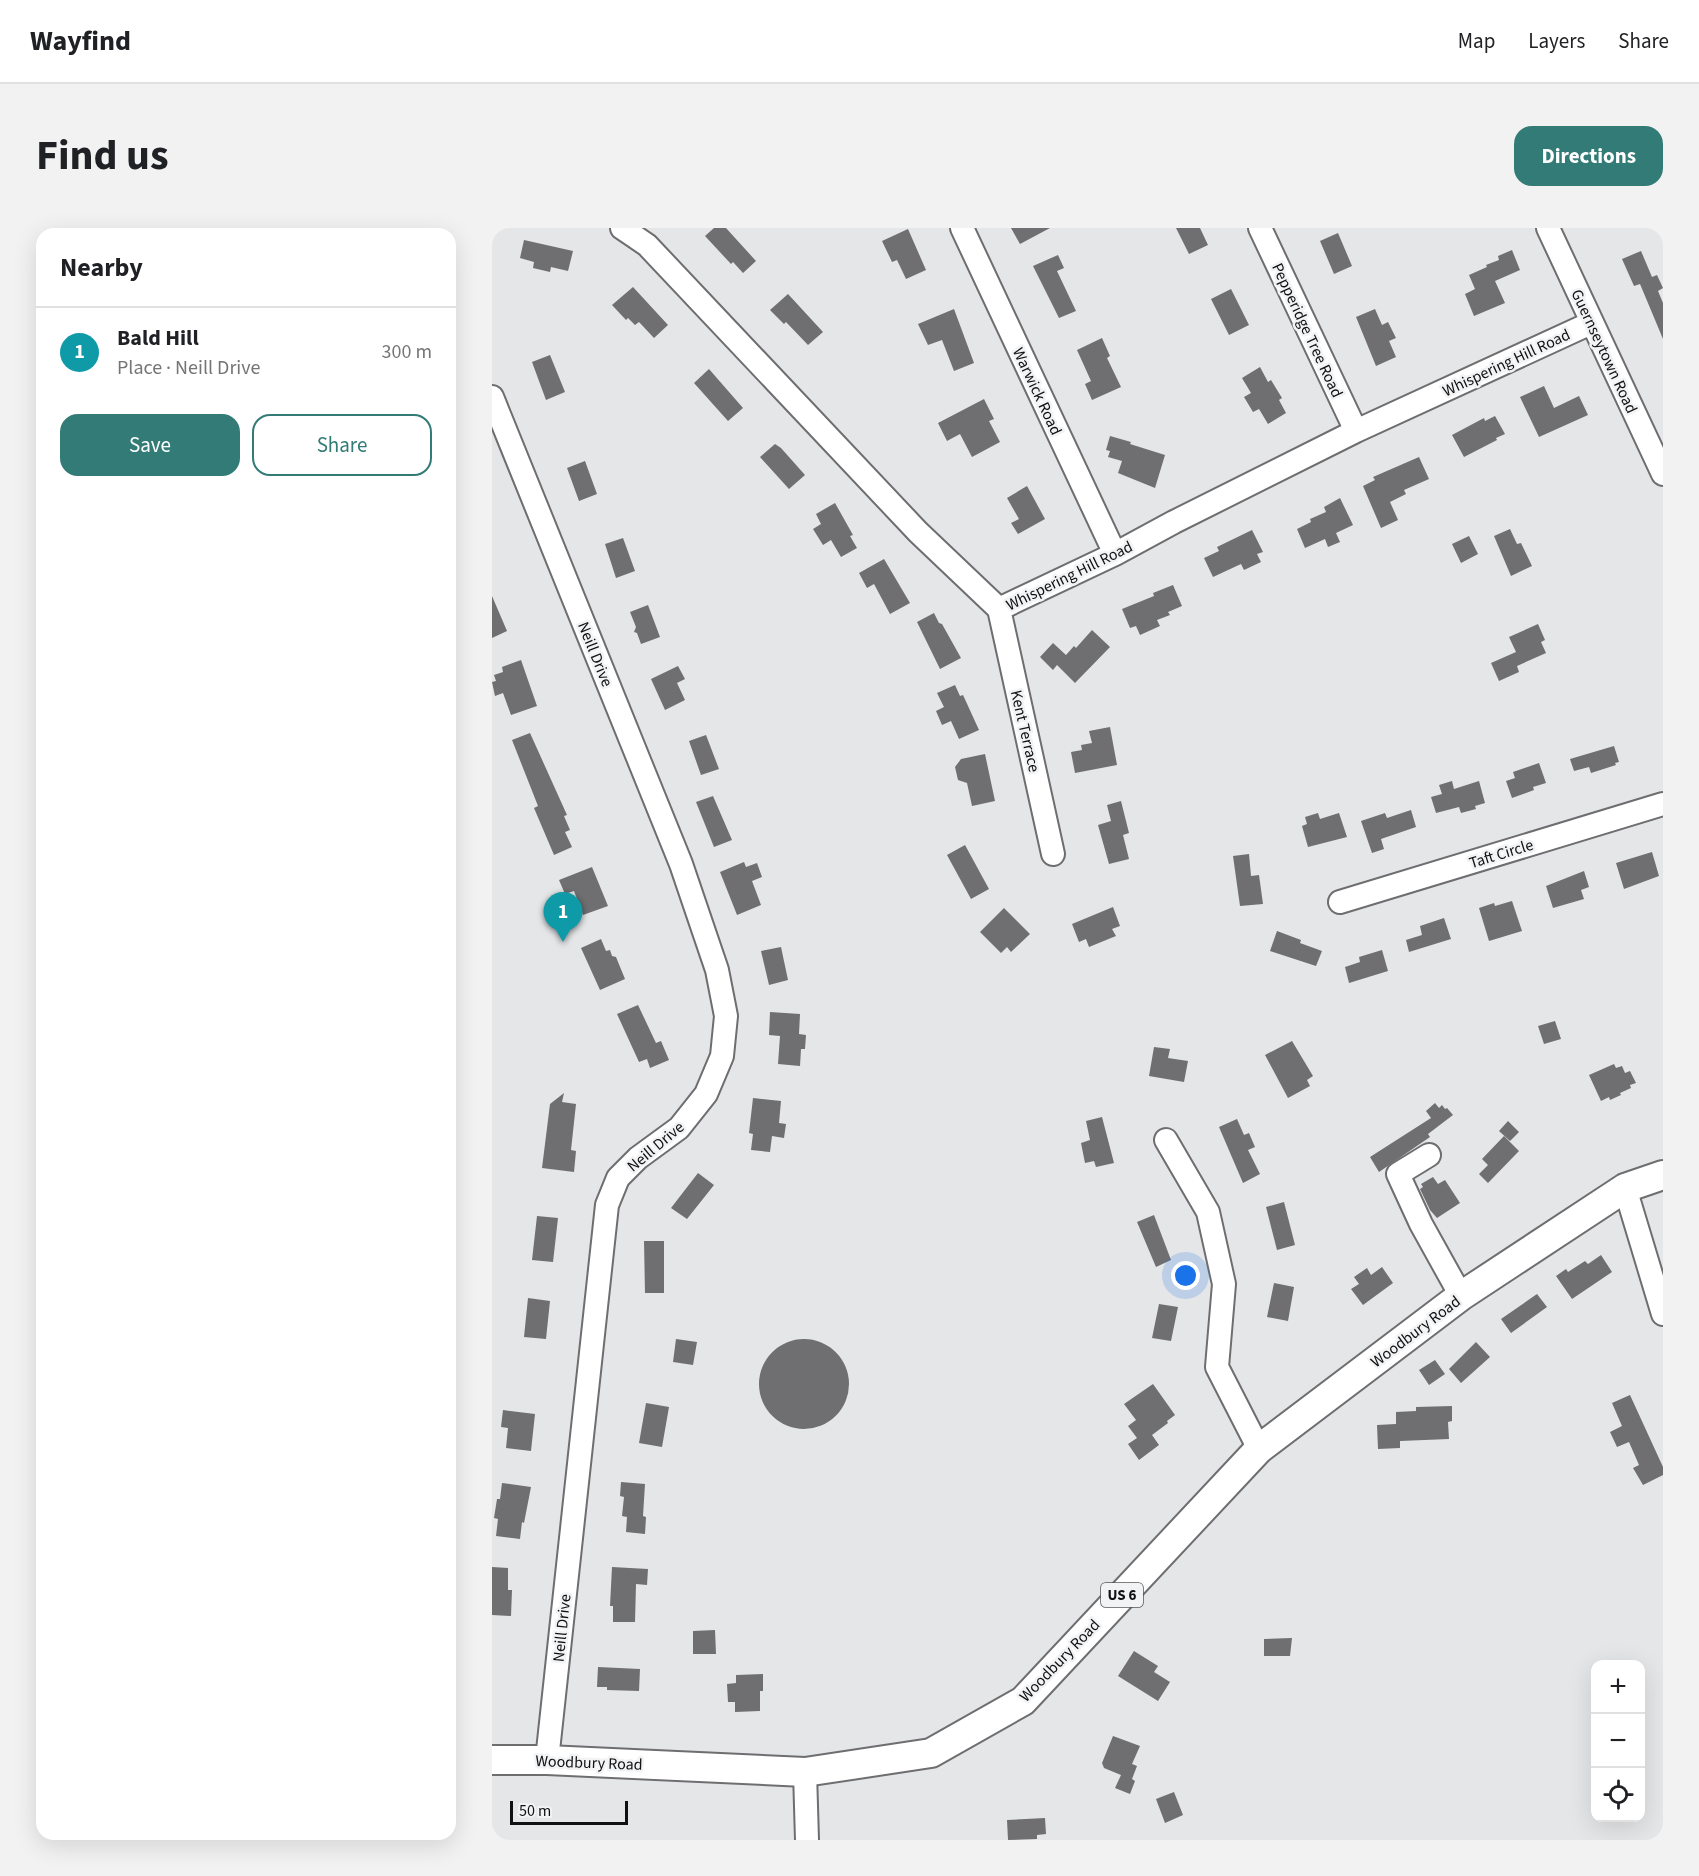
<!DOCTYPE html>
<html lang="en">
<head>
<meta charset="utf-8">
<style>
	:root { --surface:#fff; --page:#f2f2f2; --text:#202124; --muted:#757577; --line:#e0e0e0; --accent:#327b76 }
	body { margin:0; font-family:"Source Sans 3",sans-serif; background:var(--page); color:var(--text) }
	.controls { position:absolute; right:18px; bottom:18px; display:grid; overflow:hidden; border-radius:12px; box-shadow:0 6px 24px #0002 }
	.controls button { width:54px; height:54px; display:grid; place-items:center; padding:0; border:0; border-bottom:2px solid var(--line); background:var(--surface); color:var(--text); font:30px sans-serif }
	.scale { position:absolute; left:18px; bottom:15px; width:118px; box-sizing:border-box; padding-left:6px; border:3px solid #111; border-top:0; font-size:16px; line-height:21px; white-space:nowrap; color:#111; -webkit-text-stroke:4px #f2f3f5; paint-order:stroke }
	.you { position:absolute; left:694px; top:1048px; width:21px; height:21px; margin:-15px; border:4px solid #fff; border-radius:50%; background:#1a73e8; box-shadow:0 0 0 9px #1a73e833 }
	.badge { display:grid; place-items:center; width:39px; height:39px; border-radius:50%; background:var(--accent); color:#fff; font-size:20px; font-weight:700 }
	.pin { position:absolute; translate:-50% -50px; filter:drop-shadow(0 2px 3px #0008) }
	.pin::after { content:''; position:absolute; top:32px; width:21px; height:18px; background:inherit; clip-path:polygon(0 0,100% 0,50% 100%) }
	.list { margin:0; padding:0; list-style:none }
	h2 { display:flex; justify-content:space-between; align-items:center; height:78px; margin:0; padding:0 24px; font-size:26px }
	h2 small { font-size:20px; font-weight:400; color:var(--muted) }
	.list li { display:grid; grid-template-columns:39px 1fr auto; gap:18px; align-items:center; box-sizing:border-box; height:90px; padding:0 24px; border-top:2px solid var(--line) }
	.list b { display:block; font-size:22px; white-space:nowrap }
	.list p { margin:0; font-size:20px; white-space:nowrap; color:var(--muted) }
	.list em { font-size:20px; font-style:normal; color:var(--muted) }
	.actions { display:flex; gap:12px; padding:18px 24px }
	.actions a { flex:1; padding:14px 0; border:2px solid var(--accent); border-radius:18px; text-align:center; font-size:21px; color:var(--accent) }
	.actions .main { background:var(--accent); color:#fff }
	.icon { flex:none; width:33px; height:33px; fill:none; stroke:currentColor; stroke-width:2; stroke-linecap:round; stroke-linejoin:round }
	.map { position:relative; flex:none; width:1171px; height:1612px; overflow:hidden; border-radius:18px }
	header { display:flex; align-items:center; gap:36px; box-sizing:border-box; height:84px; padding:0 30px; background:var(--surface); border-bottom:2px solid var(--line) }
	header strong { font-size:28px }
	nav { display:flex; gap:33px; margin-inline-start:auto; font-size:21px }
	.intro { display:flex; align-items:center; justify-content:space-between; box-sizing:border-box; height:144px; padding:0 36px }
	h1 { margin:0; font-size:42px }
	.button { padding:15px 27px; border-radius:18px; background:var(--accent); color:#fff; font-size:21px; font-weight:700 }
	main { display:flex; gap:36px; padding:0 36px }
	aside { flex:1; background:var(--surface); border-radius:18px; box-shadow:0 6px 24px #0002 }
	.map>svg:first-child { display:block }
	.building { fill:#6f6e70 }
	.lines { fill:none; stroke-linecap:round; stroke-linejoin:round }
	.minor-casing { stroke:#6e6e70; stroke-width:26 }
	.major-casing { stroke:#6e6e70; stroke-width:32 }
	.minor { stroke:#fff; stroke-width:22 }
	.major { stroke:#fff; stroke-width:28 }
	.labels { text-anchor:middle; stroke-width:5; stroke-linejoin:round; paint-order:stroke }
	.shield { fill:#f2f3f5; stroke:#545555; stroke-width:1.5 }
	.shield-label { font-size:15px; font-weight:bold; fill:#111 }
	.street-label { font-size:16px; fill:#111; stroke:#f2f3f5 }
</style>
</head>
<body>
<header>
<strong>Wayfind</strong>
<nav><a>Map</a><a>Layers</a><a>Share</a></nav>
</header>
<div class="intro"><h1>Find us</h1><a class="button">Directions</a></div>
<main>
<aside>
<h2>Nearby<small></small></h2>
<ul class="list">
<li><span class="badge" style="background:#0f9aa8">1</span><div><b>Bald Hill</b><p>Place · Neill Drive</p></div><em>300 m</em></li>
</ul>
<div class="actions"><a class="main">Save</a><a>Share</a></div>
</aside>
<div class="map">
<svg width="1171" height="1612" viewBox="0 0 1171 1612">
	<rect width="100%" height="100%" fill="#e5e6e8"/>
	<path class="building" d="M 222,0 L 234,0 L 264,33 L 251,45 L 241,34 L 239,36 L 213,8 Z
		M 519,0 L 558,0 L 528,16 Z
		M 684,0 L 708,0 L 716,17 L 697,26 Z
		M 416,1 L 434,42 L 414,51 L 405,32 L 400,34 L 390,13 Z
		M 846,5 L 860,38 L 842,46 L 828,13 Z
		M 32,12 L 81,23 L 76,43 L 59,39 L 58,44 L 41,40 L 42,34 L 28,30 Z
		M 1020,22 L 1028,42 L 1003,53 L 1013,75 L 982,88 L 973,66 L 983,61 L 977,47 L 995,39 L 994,37 L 1007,32 L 1006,28 Z
		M 1149,23 L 1160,49 L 1165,47 L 1171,60 L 1166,63 L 1171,75 L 1171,111 L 1148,56 L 1142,58 L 1130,31 Z
		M 566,27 L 572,40 L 565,43 L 584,83 L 567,90 L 541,38 Z
		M 141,59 L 176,97 L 162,110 L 147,94 L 143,97 L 136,90 L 134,92 L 120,77 Z
		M 739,61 L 757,97 L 737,107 L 719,71 Z
		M 296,66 L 331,104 L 316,117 L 294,94 L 292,96 L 278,82 Z
		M 462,81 L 482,135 L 462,143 L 450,112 L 436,117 L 426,96 Z
		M 883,81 L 890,97 L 896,94 L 904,110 L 897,113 L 904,129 L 884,138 L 864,89 Z
		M 610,110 L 618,128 L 615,130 L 629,159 L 600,172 L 593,156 L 599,153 L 585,122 Z
		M 58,127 L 73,164 L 54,172 L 40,134 Z
		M 768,139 L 776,154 L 779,152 L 790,170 L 787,172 L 794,185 L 776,196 L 767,181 L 761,184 L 752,169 L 759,165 L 750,150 Z
		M 217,141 L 251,180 L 236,193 L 202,155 Z
		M 1052,158 L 1062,180 L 1087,168 L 1096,187 L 1047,209 L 1028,169 Z
		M 492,171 L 502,191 L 497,193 L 508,214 L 480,229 L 468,206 L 455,213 L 446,195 Z
		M 1003,188 L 1013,206 L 1004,210 L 1005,212 L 972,229 L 960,207 L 992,190 L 993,193 Z
		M 618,208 L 639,214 L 638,216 L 673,227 L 663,260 L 626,245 L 630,233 L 616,229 L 618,223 L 614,222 Z
		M 283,216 L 289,220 L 313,247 L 297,261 L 268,229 Z
		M 927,229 L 937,251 L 912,262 L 914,266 L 898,274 L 906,292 L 889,300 L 871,258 L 883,252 L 881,249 Z
		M 93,233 L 105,266 L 87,273 L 75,240 Z
		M 535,258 L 553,291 L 526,306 L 519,295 L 527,291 L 515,270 Z
		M 848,270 L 861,297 L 844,305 L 848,314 L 836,319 L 833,311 L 813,320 L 805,301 L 819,294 L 818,291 L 834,284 L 832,279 Z
		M 343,275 L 361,307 L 358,308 L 365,320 L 349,329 L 339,312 L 331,317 L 321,301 L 329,296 L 324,286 Z
		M 1018,301 L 1025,316 L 1029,315 L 1040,338 L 1019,348 L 1002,308 Z
		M 760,302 L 771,324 L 765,326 L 769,334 L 752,342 L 749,336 L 721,349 L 712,330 L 727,323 L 725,319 Z
		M 977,308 L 986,326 L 969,335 L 960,316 Z
		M 131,310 L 143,343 L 124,350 L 113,316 Z
		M 392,331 L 418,375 L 398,386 L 382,356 L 375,360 L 367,345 Z
		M 681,357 L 690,378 L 676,384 L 678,387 L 665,392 L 668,398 L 648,407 L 644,398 L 638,400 L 630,381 L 662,368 L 661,365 Z
		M 0,368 L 15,403 L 0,410 Z
		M 156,377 L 168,409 L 149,416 L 145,405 L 142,404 L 144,399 L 138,384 Z
		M 442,385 L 447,395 L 450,396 L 469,430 L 448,441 L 425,394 Z
		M 1046,396 L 1053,412 L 1049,414 L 1054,425 L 1025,438 L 1027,444 L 1007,453 L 999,435 L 1024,424 L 1017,409 Z
		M 600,402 L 618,419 L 583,455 L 565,437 L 561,442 L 548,429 L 561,415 L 574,427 L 582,418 L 584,420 Z
		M 29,432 L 45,478 L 19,487 L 11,465 L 3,468 L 0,454 L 4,453 L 2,447 L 11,444 L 10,439 Z
		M 186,438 L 193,451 L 185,455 L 193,472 L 173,482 L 159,451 Z
		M 463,457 L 468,468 L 471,467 L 487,502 L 467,511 L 459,493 L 450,497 L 444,483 L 452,479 L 445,465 Z
		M 618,499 L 625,537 L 583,545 L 579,524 L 590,522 L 589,517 L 600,515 L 597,503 Z
		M 38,505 L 75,587 L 72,588 L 78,602 L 73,604 L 80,619 L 62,627 L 42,580 L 46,578 L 20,512 Z
		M 214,507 L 227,541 L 209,547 L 197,513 Z
		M 1122,518 L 1127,534 L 1123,535 L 1124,537 L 1099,545 L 1097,539 L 1082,543 L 1078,531 Z
		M 493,526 L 503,573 L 480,578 L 475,555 L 466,552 L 463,539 L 469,531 Z
		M 1047,535 L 1054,555 L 1041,559 L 1042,562 L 1020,570 L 1014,553 L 1023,550 L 1021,544 Z
		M 960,553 L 962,561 L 987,553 L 993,575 L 983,578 L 984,581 L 969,585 L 967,579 L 944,585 L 939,569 L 950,566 L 947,557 Z
		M 221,568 L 240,612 L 222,619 L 204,574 Z
		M 629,573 L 637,605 L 631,607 L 637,631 L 617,636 L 606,597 L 619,593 L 615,577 Z
		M 919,582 L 924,599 L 889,611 L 892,621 L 880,625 L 869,593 L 893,585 L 895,590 Z
		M 826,585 L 828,591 L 847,585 L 855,609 L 816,619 L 810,598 L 815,596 L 813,589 Z
		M 473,617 L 497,661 L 479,671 L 455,627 Z
		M 1160,624 L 1167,648 L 1132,661 L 1124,635 Z
		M 757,626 L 759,648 L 767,647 L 771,676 L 748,678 L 741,628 Z
		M 252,634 L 254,639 L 265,635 L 270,649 L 260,653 L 269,677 L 245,687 L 228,644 Z
		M 100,639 L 116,678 L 91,687 L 82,663 L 73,666 L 67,652 Z
		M 1092,643 L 1097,659 L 1089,662 L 1092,671 L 1061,680 L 1054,658 Z
		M 1020,673 L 1030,703 L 997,713 L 987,680 L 1002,675 L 1003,678 Z
		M 621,679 L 628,698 L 620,701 L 624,708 L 597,719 L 594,711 L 587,714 L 580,696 Z
		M 512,680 L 538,706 L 519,724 L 515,719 L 509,725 L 488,704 Z
		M 952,690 L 959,711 L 917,724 L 914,712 L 930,707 L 928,698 Z
		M 785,703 L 809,712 L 808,715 L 830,723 L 824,738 L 778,723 Z
		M 109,711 L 114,723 L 118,722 L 120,728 L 124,729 L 133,751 L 108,762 L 89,720 Z
		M 289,719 L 296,752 L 277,757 L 269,723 Z
		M 890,722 L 896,743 L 857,755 L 853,739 L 868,734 L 867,729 Z
		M 146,777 L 164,815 L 169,813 L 177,832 L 158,840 L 155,831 L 147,834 L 125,786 Z
		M 278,784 L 308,786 L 307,806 L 314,807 L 313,821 L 309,821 L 308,838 L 286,836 L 288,808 L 277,807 Z
		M 1063,793 L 1069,811 L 1052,816 L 1046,798 Z
		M 800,813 L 821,848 L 815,852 L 818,858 L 796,870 L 773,827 Z
		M 662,819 L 678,821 L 676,830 L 696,833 L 692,854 L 657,848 Z
		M 1122,836 L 1124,840 L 1130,838 L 1133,845 L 1138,843 L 1144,855 L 1138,857 L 1139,860 L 1128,865 L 1129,867 L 1118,872 L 1117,869 L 1109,873 L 1097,847 Z
		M 72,865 L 70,874 L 84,876 L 79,922 L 84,923 L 82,944 L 50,940 L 58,876 Z
		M 261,870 L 289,873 L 287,895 L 294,896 L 292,910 L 280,908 L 278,924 L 259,922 L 261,906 L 257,905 Z
		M 943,875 L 947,880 L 950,877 L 953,881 L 955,880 L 961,887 L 936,906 L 938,909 L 887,944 L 878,929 L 939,890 L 934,883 Z
		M 610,889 L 622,935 L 604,939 L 602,933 L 593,935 L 589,915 L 598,912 L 594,893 Z
		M 745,891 L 752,907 L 757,905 L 763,919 L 756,922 L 768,946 L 751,955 L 727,899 Z
		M 1016,893 L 1027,904 L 1018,913 L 1007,903 Z
		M 1012,908 L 1027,923 L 996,955 L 987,946 L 996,937 L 990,931 Z
		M 206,945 L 222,957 L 195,991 L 179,980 Z
		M 941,949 L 946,956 L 953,952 L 968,975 L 945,990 L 938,982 L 928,961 L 931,959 L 929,956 Z
		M 792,974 L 803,1017 L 785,1022 L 774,979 Z
		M 662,987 L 679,1032 L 664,1039 L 645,994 Z
		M 45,988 L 66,990 L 61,1034 L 40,1032 Z
		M 152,1013 L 172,1013 L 172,1065 L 153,1065 Z
		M 1109,1027 L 1120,1044 L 1080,1071 L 1064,1048 L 1074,1041 L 1076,1044 L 1093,1033 L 1096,1036 Z
		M 890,1039 L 901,1055 L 871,1077 L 859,1061 L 867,1056 L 862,1049 L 875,1040 L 879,1047 Z
		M 782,1055 L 802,1059 L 796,1093 L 775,1089 Z
		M 1045,1066 L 1055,1079 L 1019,1105 L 1009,1091 Z
		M 36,1070 L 58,1073 L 54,1111 L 32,1109 Z
		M 667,1076 L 686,1079 L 679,1113 L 660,1110 Z
		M 184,1111 L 205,1114 L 201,1137 L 181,1134 Z
		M267 1156a45 45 0 1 1 90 0a45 45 0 1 1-90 0Z
		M 984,1114 L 998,1129 L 969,1155 L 957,1141 Z
		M 943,1132 L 953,1146 L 937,1157 L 927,1142 Z
		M 661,1156 L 683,1187 L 675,1193 L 676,1195 L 660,1207 L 667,1217 L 647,1232 L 636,1216 L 645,1210 L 636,1198 L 644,1192 L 632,1176 Z
		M 1138,1167 L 1171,1239 L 1171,1247 L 1151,1257 L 1141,1240 L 1147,1237 L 1137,1214 L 1125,1219 L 1118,1204 L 1130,1198 L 1120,1175 Z
		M 154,1175 L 177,1179 L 170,1219 L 147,1215 Z
		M 960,1178 L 960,1193 L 956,1194 L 957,1211 L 908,1213 L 908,1220 L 886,1221 L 885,1197 L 904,1196 L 904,1184 L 924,1183 L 924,1179 Z
		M 11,1182 L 43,1186 L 39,1223 L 14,1220 L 16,1200 L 9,1199 Z
		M 129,1254 L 153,1256 L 151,1288 L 154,1289 L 153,1306 L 134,1304 L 135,1289 L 130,1288 L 132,1269 L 128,1268 Z
		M 10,1255 L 39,1259 L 32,1295 L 30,1294 L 28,1311 L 4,1308 L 6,1291 L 2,1290 L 5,1271 L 8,1271 Z
		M 0,1339 L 16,1340 L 16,1362 L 20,1362 L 19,1388 L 0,1387 Z
		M 120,1339 L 156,1341 L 155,1357 L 144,1356 L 143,1394 L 121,1394 L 121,1378 L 118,1378 Z
		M 223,1402 L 224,1426 L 201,1426 L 201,1403 Z
		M 800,1410 L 798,1428 L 772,1428 L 772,1411 Z
		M 642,1423 L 666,1438 L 662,1444 L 678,1454 L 666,1473 L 626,1448 Z
		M 106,1439 L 148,1441 L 147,1463 L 115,1462 L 115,1459 L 105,1459 Z
		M 271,1446 L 271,1463 L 268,1463 L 268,1483 L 243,1484 L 243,1474 L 236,1474 L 235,1456 L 244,1455 L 244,1447 Z
		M 621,1508 L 648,1518 L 640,1536 L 645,1538 L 640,1551 L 643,1553 L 638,1566 L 623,1560 L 629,1547 L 612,1540 L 610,1535 Z
		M 682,1564 L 691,1587 L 673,1595 L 664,1571 Z
		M 553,1590 L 554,1606 L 545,1607 L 545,1611 L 516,1612 L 515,1592 Z"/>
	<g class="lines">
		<g class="minor-casing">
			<path id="minor" d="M 130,0 L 155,17 L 426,304 L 507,381 L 623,326 L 682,294 L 864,203 L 1099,95
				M 470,0 L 623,326
				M 768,0 L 864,203
				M 1056,0 L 1171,246
				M 0,169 L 189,636 L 225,742 L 234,788 L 230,828 L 214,866 L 187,900 L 146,930 L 126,950 L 115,977 L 55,1532
				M 507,381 L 561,626
				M 848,674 L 1171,576
				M 674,912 L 716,984 L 732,1056 L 725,1139 L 767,1221
				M 937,927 L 906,946 L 929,996 L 969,1068
				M 1133,960 L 1171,1086
				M 313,1544 L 315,1612"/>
		</g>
		<g class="major-casing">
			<path id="major" d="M 0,1532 L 55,1532 L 313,1544 L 439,1525 L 531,1473 L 767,1221 L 969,1068 L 1133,960 L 1171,947"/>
		</g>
		<use href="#minor" class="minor"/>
		<use href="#major" class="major"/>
	</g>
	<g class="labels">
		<rect class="shield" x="609" y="1355" width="42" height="24" rx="4.5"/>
		<g class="shield-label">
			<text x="630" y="1372">US 6</text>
		</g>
		<g class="street-label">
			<text transform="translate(816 102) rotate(65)" y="6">Pepperidge Tree Road</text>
			<text transform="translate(1113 123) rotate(65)" y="6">Guernseytown Road</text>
			<text transform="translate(1014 134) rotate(-25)" y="6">Whispering Hill Road</text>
			<text transform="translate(546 163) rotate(65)" y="6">Warwick Road</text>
			<text transform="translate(577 347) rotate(-26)" y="6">Whispering Hill Road</text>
			<text transform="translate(104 426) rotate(68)" y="6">Neill Drive</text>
			<text transform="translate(534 503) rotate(77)" y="6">Kent Terrace</text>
			<text transform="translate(1009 625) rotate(-17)" y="6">Taft Circle</text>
			<text transform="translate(163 918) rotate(-40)" y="6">Neill Drive</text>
			<text transform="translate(923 1103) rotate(-37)" y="6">Woodbury Road</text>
			<text transform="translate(69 1400) rotate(-84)" y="6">Neill Drive</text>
			<text transform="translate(567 1432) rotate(-46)" y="6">Woodbury Road</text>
			<text transform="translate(97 1534) rotate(2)" y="6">Woodbury Road</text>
		</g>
	</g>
</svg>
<div class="controls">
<button>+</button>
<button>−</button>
<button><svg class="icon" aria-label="locate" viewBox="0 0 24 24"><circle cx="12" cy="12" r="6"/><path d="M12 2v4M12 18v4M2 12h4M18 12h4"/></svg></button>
</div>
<div class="scale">50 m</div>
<div class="you"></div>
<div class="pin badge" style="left:71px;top:714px;background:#0f9aa8">1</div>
</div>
</main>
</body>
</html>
